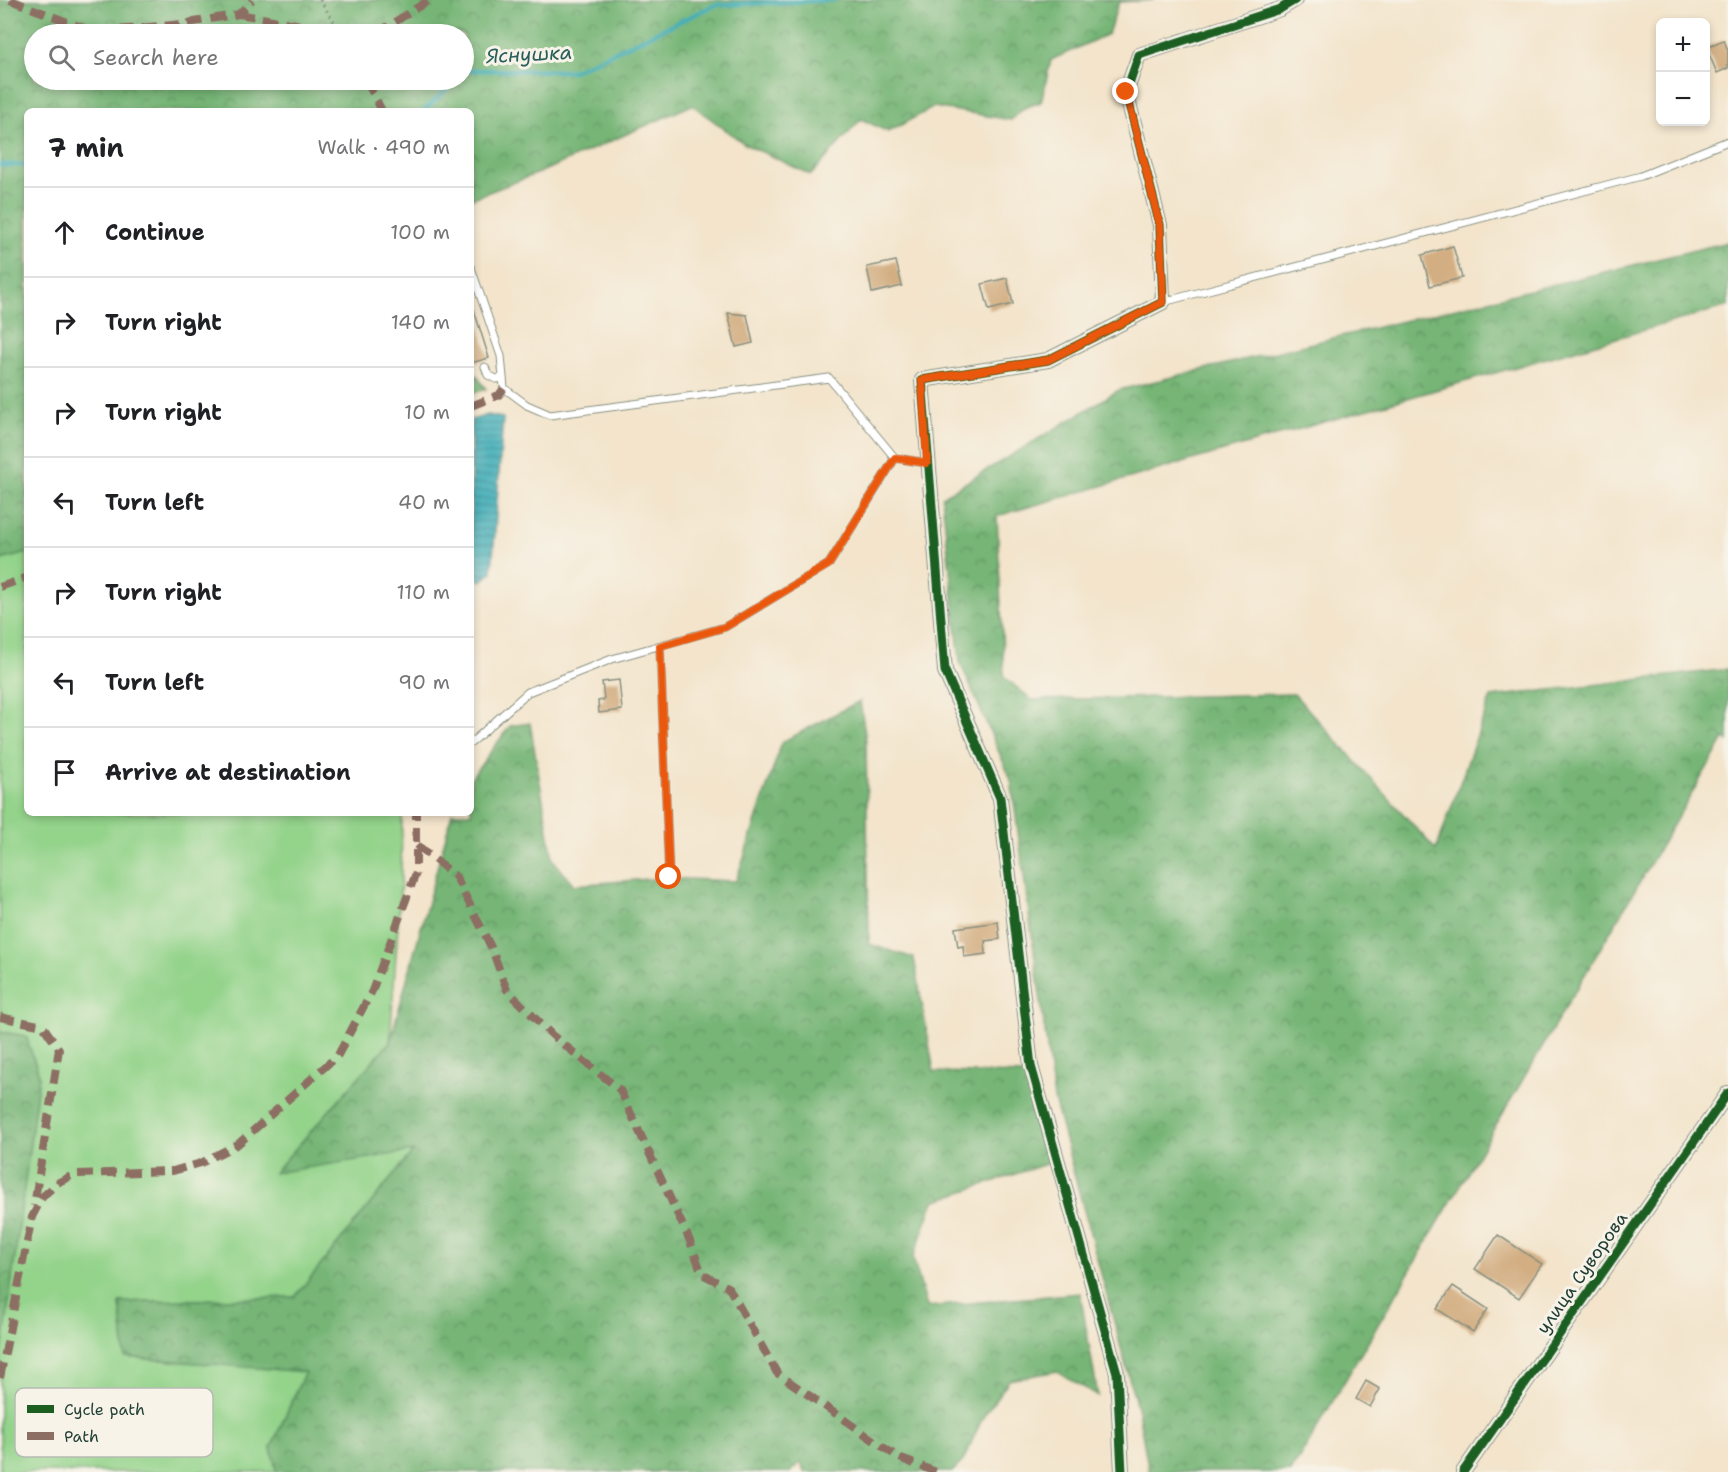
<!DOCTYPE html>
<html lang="en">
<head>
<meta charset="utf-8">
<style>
	:root { --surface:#fff; --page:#f2f2f2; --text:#202124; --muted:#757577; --line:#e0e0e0 }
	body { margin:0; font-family:"Shantell Sans",sans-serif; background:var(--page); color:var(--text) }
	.controls { position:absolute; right:18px; top:18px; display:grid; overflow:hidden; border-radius:9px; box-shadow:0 3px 9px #0003 }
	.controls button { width:54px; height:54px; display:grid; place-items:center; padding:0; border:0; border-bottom:2px solid var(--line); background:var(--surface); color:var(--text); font:30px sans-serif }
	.stop { position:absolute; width:18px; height:18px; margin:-14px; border:4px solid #ea580c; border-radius:50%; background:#fff }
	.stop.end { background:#ea580c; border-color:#fff; box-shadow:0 2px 6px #0008 }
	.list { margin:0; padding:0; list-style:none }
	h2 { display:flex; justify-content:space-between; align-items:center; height:78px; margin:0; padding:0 24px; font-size:26px }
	h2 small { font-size:20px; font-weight:400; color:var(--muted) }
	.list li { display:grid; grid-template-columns:39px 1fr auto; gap:18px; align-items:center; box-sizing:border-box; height:90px; padding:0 24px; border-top:2px solid var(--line) }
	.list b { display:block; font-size:22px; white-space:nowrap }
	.list em { font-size:20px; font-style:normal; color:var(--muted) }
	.icon { flex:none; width:33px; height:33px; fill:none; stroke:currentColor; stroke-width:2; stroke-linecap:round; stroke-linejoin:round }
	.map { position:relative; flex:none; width:1728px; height:1472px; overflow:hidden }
	.search { position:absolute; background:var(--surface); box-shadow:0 3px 9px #0003; left:24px; top:24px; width:450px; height:66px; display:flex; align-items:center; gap:15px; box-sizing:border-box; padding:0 21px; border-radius:33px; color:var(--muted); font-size:22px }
	.panel { position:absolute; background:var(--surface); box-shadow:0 3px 9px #0003; left:24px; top:108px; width:450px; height:708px; border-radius:9px }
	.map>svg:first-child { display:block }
	.grass { fill:#93d38a; stroke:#59885f; stroke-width:1.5 }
	.forest { fill:url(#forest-crowns); stroke:#4a7955; stroke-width:1.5; fill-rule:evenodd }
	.water { fill:url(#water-rules); stroke:#2c7475; stroke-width:1.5 }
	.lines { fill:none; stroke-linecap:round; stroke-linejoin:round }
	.stream { stroke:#3aabb6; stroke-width:4.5 }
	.building { fill:#d3ae82 }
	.lane-casing { stroke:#899080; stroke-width:9 }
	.street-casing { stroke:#899080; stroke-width:16 }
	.path { stroke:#899080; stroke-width:3; stroke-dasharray:1.5 4.5; stroke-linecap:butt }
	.lane { stroke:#fff; stroke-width:7 }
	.street { stroke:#fff; stroke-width:14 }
	.quiet { stroke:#8d6e63; stroke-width:8; stroke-dasharray:15 8; stroke-linecap:butt }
	.cycleway-casing { stroke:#f7f3e8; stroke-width:13 }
	.cycleway { stroke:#1b5e20; stroke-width:9 }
	.route { stroke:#ea580c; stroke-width:8 }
	.labels { text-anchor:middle; stroke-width:6; stroke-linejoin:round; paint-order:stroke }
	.street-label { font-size:18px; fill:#1f3d34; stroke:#f7f3e8 }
	.water-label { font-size:20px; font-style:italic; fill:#275e5b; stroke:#f7f3e8 }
	.key { fill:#f7f3e8; stroke:#b6bcb2; stroke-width:1.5 }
	.key-label { font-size:16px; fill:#1f3d34 }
</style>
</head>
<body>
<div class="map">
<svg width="1728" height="1472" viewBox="0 0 1728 1472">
	<defs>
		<pattern id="forest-crowns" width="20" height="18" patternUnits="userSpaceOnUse" patternTransform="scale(1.5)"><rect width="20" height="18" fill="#76b576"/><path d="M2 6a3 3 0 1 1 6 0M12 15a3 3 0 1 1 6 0" fill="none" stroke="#609462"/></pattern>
		<pattern id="water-rules" width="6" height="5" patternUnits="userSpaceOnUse" patternTransform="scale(1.5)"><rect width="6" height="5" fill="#3aabb6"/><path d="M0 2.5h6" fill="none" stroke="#308c95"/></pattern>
	</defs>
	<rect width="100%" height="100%" fill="#f7f3e8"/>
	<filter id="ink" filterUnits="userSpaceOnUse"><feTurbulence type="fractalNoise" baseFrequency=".0167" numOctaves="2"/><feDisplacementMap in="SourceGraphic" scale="12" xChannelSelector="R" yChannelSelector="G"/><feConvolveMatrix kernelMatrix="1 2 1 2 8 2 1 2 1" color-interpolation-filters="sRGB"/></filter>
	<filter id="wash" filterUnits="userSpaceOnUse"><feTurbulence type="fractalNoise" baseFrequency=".008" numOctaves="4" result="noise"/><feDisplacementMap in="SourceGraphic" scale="24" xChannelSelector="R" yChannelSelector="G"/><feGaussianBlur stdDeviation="1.35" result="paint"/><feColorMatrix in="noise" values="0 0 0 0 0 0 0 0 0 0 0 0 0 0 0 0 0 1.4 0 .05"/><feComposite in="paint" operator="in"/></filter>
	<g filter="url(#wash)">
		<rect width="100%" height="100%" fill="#f3e4cb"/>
		<path class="grass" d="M 27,553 L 27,813 L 402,813 L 401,881 L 390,1042 L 275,1172 L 414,1150 L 295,1297 L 120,1302 L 126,1357 L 305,1371 L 271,1448 L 277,1472 L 0,1472 L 0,1368 L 39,1075 L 26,1036 L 0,1032 L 0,560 Z"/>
		<path class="forest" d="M 0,0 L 1154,0 L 1119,2 L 1108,34 L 1051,60 L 1041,102 L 1024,108 L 1011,120 L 934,107 L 888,132 L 861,119 L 811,175 L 745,144 L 692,105 L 541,172 L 471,199 L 471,111 L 27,111 L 27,553 L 0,560 ZM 464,34 L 464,80 L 34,80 L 34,34 Z
			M 1728,242 L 1728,306 L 997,516 L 1004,677 L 1032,700 L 1294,694 L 1436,850 L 1491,697 L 1728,669 L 1728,741 L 1724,739 L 1291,1472 L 1149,1472 L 1138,1411 L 1054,1099 L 1011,780 L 960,662 L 942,497 L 1119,390 Z
			M 476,375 L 486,389 L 471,393 L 471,377 Z
			M 860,701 L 866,741 L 869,944 L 914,958 L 934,1072 L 1027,1074 L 1049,1163 L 934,1201 L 913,1258 L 927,1307 L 1080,1293 L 1098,1396 L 1057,1371 L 1009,1380 L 983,1417 L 963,1461 L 952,1472 L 804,1472 L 801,1462 L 791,1472 L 277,1472 L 271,1448 L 305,1372 L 125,1357 L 120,1302 L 295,1297 L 413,1151 L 274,1173 L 390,1042 L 452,813 L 471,813 L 471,778 L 510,726 L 530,723 L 553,860 L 574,885 L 661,878 L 736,881 L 782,742 Z
			M 0,1032 L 26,1036 L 39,1075 L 0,1368 Z"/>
		<path class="water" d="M 488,415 L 503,418 L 492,572 L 481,581 L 471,575 L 471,420 Z"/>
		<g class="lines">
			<path class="stream" d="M 464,72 L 466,70 L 573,71 L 715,5 L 834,0
				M 424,111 L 456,80
				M 0,165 L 27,165"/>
		</g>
		<g id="blocks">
			<path class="building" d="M 1724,40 L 1728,51 L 1728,68 L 1717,73 L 1706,47 Z
				M 1453,246 L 1462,278 L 1430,286 L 1422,255 Z
				M 896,261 L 902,286 L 872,293 L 867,267 Z
				M 1007,278 L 1013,304 L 989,310 L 982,284 Z
				M 471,310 L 474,310 L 489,358 L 471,363 Z
				M 728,313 L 747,315 L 753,343 L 736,347 Z
				M 619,680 L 622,710 L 599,713 L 598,701 L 604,700 L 602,682 Z
				M 998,922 L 1000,939 L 985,941 L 986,954 L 964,957 L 963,946 L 958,947 L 955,928 Z
				M 1498,1235 L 1542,1264 L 1519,1298 L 1475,1269 Z
				M 1453,1286 L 1488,1309 L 1473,1332 L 1437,1309 Z
				M 1366,1381 L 1380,1389 L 1370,1407 L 1356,1399 Z"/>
		</g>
	</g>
	<g filter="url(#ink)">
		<use href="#blocks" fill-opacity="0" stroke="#899080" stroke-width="1.5"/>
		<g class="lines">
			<g class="lane-casing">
				<path id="lane" d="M 471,268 L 501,356 L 504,388 L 527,405 L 550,415 L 829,378 L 895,458 L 927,463
					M 1163,302 L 1641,176 L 1728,141
					M 485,367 L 488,375 L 496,379 L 503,378
					M 660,646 L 669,877
					M 471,743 L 528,692 L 612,659 L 725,627 L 829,564 L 895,458"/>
			</g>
			<g class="street-casing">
				<path id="street" d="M 1122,1472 L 1117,1373 L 1031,1066 L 1000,798 L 945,671 L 922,380 L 1048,360 L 1163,302 L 1160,225 L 1126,92 L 1139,55 L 1280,9 L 1295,0
					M 1463,1472 L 1728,1093"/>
			</g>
			<path class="path" d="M 320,0 L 342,34"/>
			<use href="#lane" class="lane"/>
			<use href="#street" class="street"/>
			<path class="quiet" d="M 10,0 L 94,32 L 183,24 L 239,14 L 252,0
				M 239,14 L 307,26 L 323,34
				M 376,34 L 429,0
				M 366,80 L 382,111
				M 471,406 L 499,395 L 504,388
				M 0,587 L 25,578 L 27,581
				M 417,845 L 456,877 L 491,947 L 507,990 L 552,1035 L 620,1090 L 690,1241 L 702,1274 L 729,1288 L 777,1373 L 899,1458 L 936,1472
				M 0,1017 L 43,1026 L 59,1049 L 34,1206
				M 0,1378 L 32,1217 L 43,1196 L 59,1182 L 75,1174 L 173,1171 L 201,1163 L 238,1144 L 338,1055 L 372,991 L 416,873 L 416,813"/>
			<g class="cycleway-casing">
				<path id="cycleway" d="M 1122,1472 L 1117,1373 L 1031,1066 L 1000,798 L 945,671 L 922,380 L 1048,360 L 1163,302 L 1160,225 L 1126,92 L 1139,55 L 1280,9 L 1295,0
					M 1463,1472 L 1728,1093"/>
			</g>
			<use href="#cycleway" class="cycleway"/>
		</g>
	</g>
	<g class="lines" filter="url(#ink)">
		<path class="route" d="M 669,877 L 660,646 L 725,627 L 829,564 L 895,458 L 927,463 L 922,380 L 1048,360 L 1163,302 L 1160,225 L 1126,92"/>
	</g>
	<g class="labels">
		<g class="street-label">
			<text transform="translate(1582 1273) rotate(-55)" y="6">улица Суворова</text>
		</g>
		<g class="water-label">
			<text transform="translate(529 54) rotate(-3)" y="7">Яснушка</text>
		</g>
	</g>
	<rect x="15" y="1388" width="198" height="69" rx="9" class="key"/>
	<rect x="27" y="1405" width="27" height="8" fill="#1b5e20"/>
	<rect x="27" y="1432" width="27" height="8" fill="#8d6e63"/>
	<g class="key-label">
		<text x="64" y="1415">Cycle path</text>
		<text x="64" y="1442">Path</text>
	</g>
</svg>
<div class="controls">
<button>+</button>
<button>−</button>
</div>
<div class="stop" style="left:669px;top:877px"></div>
<div class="stop end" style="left:1126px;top:92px"></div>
<div class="search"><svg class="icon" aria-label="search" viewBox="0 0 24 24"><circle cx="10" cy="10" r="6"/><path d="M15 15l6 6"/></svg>Search here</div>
<section class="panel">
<h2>7 min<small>Walk · 490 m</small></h2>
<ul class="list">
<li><svg class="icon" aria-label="ahead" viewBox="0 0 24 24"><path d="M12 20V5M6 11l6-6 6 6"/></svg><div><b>Continue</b></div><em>100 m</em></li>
<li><svg class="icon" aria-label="right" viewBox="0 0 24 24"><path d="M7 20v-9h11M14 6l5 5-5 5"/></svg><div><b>Turn right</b></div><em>140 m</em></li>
<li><svg class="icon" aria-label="right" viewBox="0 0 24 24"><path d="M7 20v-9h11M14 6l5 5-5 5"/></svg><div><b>Turn right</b></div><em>10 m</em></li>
<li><svg class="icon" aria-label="left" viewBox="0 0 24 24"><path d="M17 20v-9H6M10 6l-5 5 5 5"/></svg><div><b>Turn left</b></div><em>40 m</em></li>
<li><svg class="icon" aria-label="right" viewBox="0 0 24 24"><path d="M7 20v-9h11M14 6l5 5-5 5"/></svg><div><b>Turn right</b></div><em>110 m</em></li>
<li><svg class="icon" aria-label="left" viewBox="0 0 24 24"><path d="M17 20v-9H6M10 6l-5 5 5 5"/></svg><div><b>Turn left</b></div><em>90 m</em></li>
<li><svg class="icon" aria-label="arrive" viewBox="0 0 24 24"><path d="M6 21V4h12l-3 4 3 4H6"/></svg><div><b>Arrive at destination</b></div></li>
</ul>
</section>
</div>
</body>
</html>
